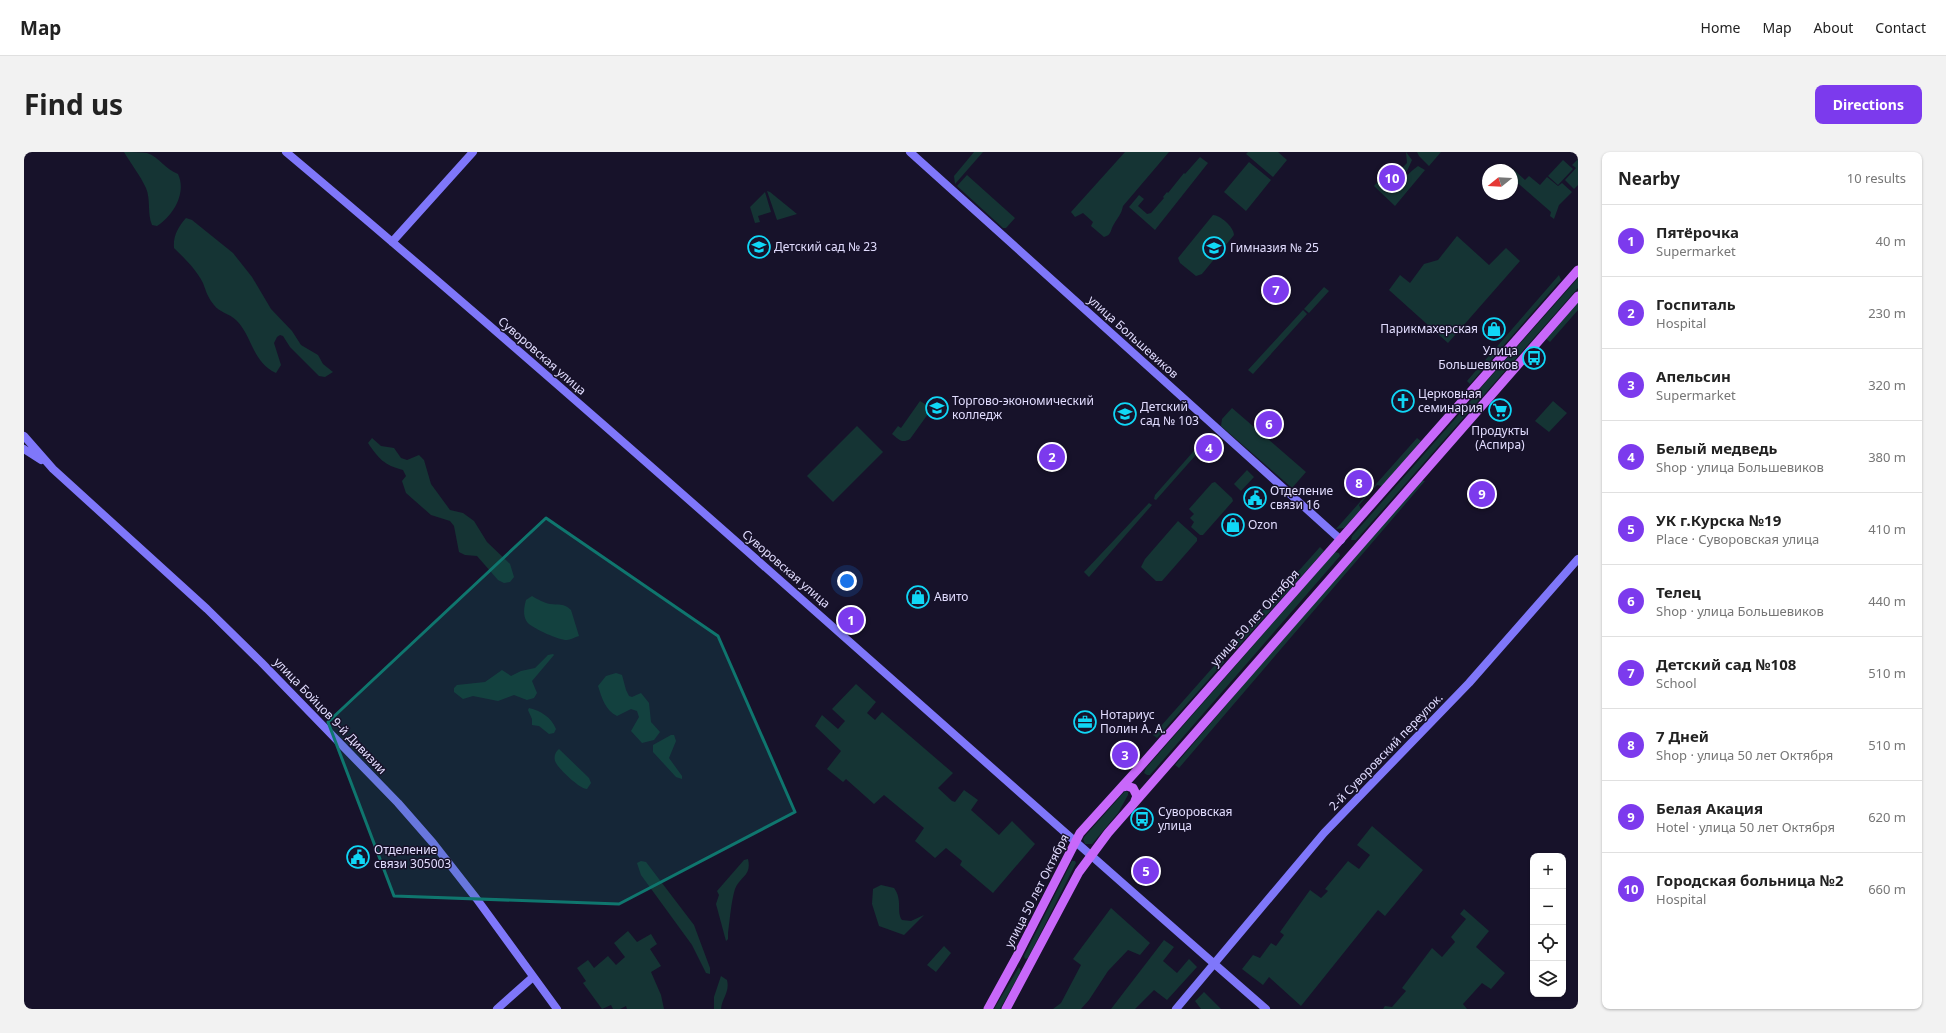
<!DOCTYPE html>
<html lang="en">
<head>
<meta charset="utf-8">
<style>
	:root { --surface:#fff; --page:#f2f2f2; --text:#222; --muted:#767676; --line:#e0e0e0; --accent:#7c3aed }
	body { margin:0; font-family:"Noto Sans",sans-serif; background:var(--page); color:var(--text) }
	.controls { position:absolute; right:12px; bottom:12px; display:grid; overflow:hidden; border-radius:8px; box-shadow:0 1px 3px #0004 }
	.controls button { width:36px; height:36px; display:grid; place-items:center; padding:0; border:0; border-bottom:1px solid var(--line); background:var(--surface); color:var(--text); font:20px sans-serif }
	.compass { position:absolute; left:1458px; top:12px; width:36px; height:36px; border-radius:50%; background:var(--surface); box-shadow:0 1px 3px #0004; rotate:252deg }
	.you { position:absolute; left:823px; top:429px; width:14px; height:14px; margin:-10px; border:3px solid #fff; border-radius:50%; background:#1a73e8; box-shadow:0 0 0 6px #1a73e833 }
	.badge { display:grid; place-items:center; width:26px; height:26px; border-radius:50%; background:var(--accent); color:#fff; font-size:13px; font-weight:700 }
	.pin { position:absolute; translate:-50% -50%; border:2px solid #fff; box-shadow:0 1px 4px #0006 }
	.list { margin:0; padding:0; list-style:none }
	h2 { display:flex; justify-content:space-between; align-items:center; height:52px; margin:0; padding:0 16px; font-size:17px }
	h2 small { font-size:13px; font-weight:400; color:var(--muted) }
	.list li { display:grid; grid-template-columns:26px 1fr auto; gap:12px; align-items:center; box-sizing:border-box; height:72px; padding:0 16px; border-top:1px solid var(--line) }
	.list b { display:block; font-size:15px; white-space:nowrap }
	.list p { margin:0; font-size:13px; white-space:nowrap; color:var(--muted) }
	.list em { font-size:13px; font-style:normal; color:var(--muted) }
	.icon { flex:none; width:22px; height:22px; fill:none; stroke:currentColor; stroke-width:2; stroke-linecap:round; stroke-linejoin:round }
	.map { position:relative; flex:none; width:1554px; height:857px; overflow:hidden; border-radius:8px }
	header { display:flex; align-items:center; gap:24px; box-sizing:border-box; height:56px; padding:0 20px; background:var(--surface); border-bottom:1px solid var(--line) }
	header strong { font-size:19px }
	nav { display:flex; gap:22px; margin-inline-start:auto; font-size:14px }
	.intro { display:flex; align-items:center; justify-content:space-between; box-sizing:border-box; height:96px; padding:0 24px }
	h1 { margin:0; font-size:28px }
	.button { padding:10px 18px; border-radius:8px; background:var(--accent); color:#fff; font-size:14px; font-weight:700 }
	main { display:flex; gap:24px; padding:0 24px }
	aside { flex:1; background:var(--surface); border-radius:8px; box-shadow:0 1px 3px #0004 }
	.map>svg:first-child { display:block }
	.green { fill:#153434 }
	.lines { fill:none; stroke-linecap:round; stroke-linejoin:round }
	.secondary { stroke:#7f77fa; stroke-width:8 }
	.primary { stroke:#c868fa; stroke-width:9 }
	.marked { fill:#0f766e; fill-opacity:0.2; stroke:#0f766e; stroke-width:3; stroke-linejoin:round }
	.labels { text-anchor:middle; stroke-width:3; stroke-linejoin:round; paint-order:stroke }
	.poi-label { font-size:12px; fill:#e1dcfe; stroke:#17122a; text-anchor:start }
	.street-label { font-size:12px; fill:#e1dcfe; stroke:#17122a }
</style>
</head>
<body>
<header>
<strong>Map</strong>
<nav><a>Home</a><a>Map</a><a>About</a><a>Contact</a></nav>
</header>
<div class="intro"><h1>Find us</h1><a class="button">Directions</a></div>
<main>
<div class="map">
<svg width="1554" height="857" viewBox="0 0 1554 857">
	<rect width="100%" height="100%" fill="#17122a"/>
	<path class="green" d="M 100,0 C 107,0 116,0 123,1 C 135,5 141,17 154,22 C 163,41 149,64 133,74 L 128,73 C 123,61 127,48 122,36 C 116,23 107,12 100,0 Z
		M 950,0 L 959,0 L 931,32 L 930,24 Z
		M 1101,0 L 1145,0 L 1099,54 C 1097,63 1094,65 1090,72 C 1086,78 1088,83 1080,85 L 1067,74 L 1069,70 L 1059,61 L 1051,65 L 1047,60 Z
		M 1224,0 L 1254,0 L 1263,8 L 1249,25 L 1222,2 Z
		M 1382,0 L 1388,8 L 1383,19 C 1373,26 1364,29 1354,20 L 1359,16 L 1367,22 L 1373,16 L 1376,18 L 1383,11 Z
		M 1393,0 L 1417,0 L 1405,14 L 1395,4 Z
		M 1176,5 L 1184,11 L 1131,78 L 1105,55 L 1115,43 L 1120,47 L 1114,54 L 1123,62 L 1127,61 L 1140,46 L 1139,45 L 1143,40 L 1144,41 L 1160,21 L 1161,22 Z
		M 1554,7 L 1554,33 L 1550,37 L 1541,28 L 1552,16 L 1548,13 Z
		M 1539,8 L 1549,17 L 1534,33 L 1524,24 Z
		M 1225,10 L 1247,28 L 1222,59 L 1200,40 Z
		M 1394,14 L 1401,18 L 1371,54 L 1350,34 L 1355,28 C 1376,37 1381,23 1394,14 Z
		M 1489,17 L 1501,28 L 1505,24 L 1516,33 L 1523,25 L 1534,34 L 1538,31 L 1548,40 L 1535,53 L 1530,67 L 1526,64 L 1527,60 L 1488,26 Z
		M 943,23 L 991,66 L 982,76 L 979,76 L 933,34 Z
		M 743,39 L 746,40 L 773,62 L 753,68 Z
		M 741,40 L 747,60 L 734,64 L 736,70 L 731,71 L 726,55 Z
		M 1189,63 C 1196,63 1210,75 1210,83 L 1178,122 L 1172,124 L 1156,111 L 1154,106 Z
		M 162,66 L 168,68 L 209,101 L 228,125 L 247,157 L 268,179 L 277,193 L 294,203 L 299,212 L 309,220 L 301,225 L 295,224 L 266,195 L 259,184 L 256,183 L 253,185 L 250,191 L 257,213 L 252,221 C 228,210 228,183 212,168 C 206,162 195,160 190,153 C 184,146 182,139 179,131 C 172,117 161,107 150,96 C 149,84 154,75 162,66 Z
		M 1433,84 L 1465,113 L 1482,96 L 1496,109 L 1424,191 L 1365,138 L 1376,123 L 1386,131 L 1400,112 L 1414,108 Z
		M 1535,123 L 1537,128 L 1446,232 L 1443,229 Z
		M 1554,126 L 1554,136 L 1458,245 L 1453,240 Z
		M 1300,135 L 1305,139 L 1285,161 L 1280,157 Z
		M 1554,148 L 1554,158 L 1526,190 L 1521,186 Z
		M 1279,158 L 1283,162 L 1229,222 L 1224,218 Z
		M 1452,243 L 1456,247 L 1332,388 L 1327,388 L 1328,384 Z
		M 896,249 L 904,254 L 904,262 L 886,287 C 878,292 874,287 868,282 L 874,274 L 877,276 Z
		M 1529,249 L 1543,261 L 1525,280 L 1511,269 Z
		M 1208,256 L 1282,320 L 1268,336 L 1197,274 L 1198,267 Z
		M 833,274 L 859,300 L 809,350 L 783,324 Z
		M 1183,284 L 1186,287 L 1132,348 L 1130,347 L 1131,343 Z
		M 348,286 L 357,294 L 370,296 L 377,306 L 383,308 L 395,303 L 400,308 L 407,332 L 426,358 L 439,361 L 450,369 L 463,390 L 486,412 L 490,425 L 486,430 L 480,431 L 474,428 L 453,404 L 441,403 L 435,400 L 430,374 L 426,369 L 407,363 L 382,341 L 378,329 L 382,324 L 379,318 C 360,313 355,307 344,291 Z
		M 1393,286 L 1397,289 L 1358,334 L 1353,333 L 1335,353 L 1337,357 L 1320,376 L 1312,377 Z
		M 1223,318 L 1230,325 L 1217,339 L 1210,332 Z
		M 1395,328 L 1401,329 L 1155,616 L 1151,613 Z
		M 1191,330 L 1208,346 L 1209,349 L 1179,383 L 1176,383 L 1167,375 L 1170,370 L 1166,366 L 1170,362 L 1165,357 L 1188,331 Z
		M 1125,351 L 1128,353 L 1065,425 L 1060,420 Z
		M 1154,369 L 1173,386 L 1173,389 L 1138,429 L 1132,429 L 1117,415 L 1121,407 Z
		M 1296,395 L 1300,399 L 1211,498 L 1205,497 Z
		M 1311,400 L 1315,401 L 1316,404 L 1126,623 L 1123,623 L 1120,621 L 1122,616 Z
		M 508,444 C 513,447 520,451 526,452 C 534,453 540,451 547,458 L 555,484 C 551,485 546,488 543,488 C 534,488 511,477 505,472 C 498,466 500,455 502,448 Z
		M 529,502 L 530,503 L 508,529 L 513,541 L 510,546 L 503,548 L 490,543 L 474,549 L 449,544 L 439,547 L 430,540 L 430,536 L 433,533 L 461,530 L 478,518 L 487,524 L 497,519 L 511,516 L 524,503 Z
		M 1198,505 L 1200,510 L 1133,586 L 1129,583 Z
		M 592,521 L 598,523 L 602,538 L 605,544 L 608,545 L 617,541 L 625,551 L 627,570 L 636,580 L 630,588 L 618,591 L 607,579 L 615,565 L 613,559 L 607,557 L 593,564 C 581,558 578,546 574,534 L 582,524 Z
		M 832,532 L 852,550 L 843,561 L 851,568 L 858,560 L 929,621 L 914,636 L 928,649 L 931,650 L 940,638 L 954,648 L 947,658 L 975,683 L 988,669 L 1011,692 L 969,741 L 936,713 L 938,709 L 922,696 L 911,706 L 891,689 L 900,676 L 860,643 L 850,652 L 822,627 L 819,630 L 803,617 L 817,599 L 791,574 L 798,563 L 814,577 L 821,569 L 808,557 Z
		M 505,556 C 517,559 527,565 532,577 L 530,581 L 525,582 L 515,574 L 508,573 L 508,567 L 504,558 Z
		M 647,583 L 650,583 L 652,589 L 645,606 L 658,624 L 658,627 L 652,625 L 629,600 L 629,593 Z
		M 535,597 L 565,626 L 567,631 L 563,637 C 556,637 536,618 532,611 C 529,606 531,600 535,597 Z
		M 1101,639 L 1104,640 L 1104,643 L 1094,661 L 1068,692 L 1061,692 L 1059,687 L 1061,684 Z
		M 1348,674 L 1399,718 L 1361,764 L 1354,758 L 1277,854 L 1245,825 L 1239,833 L 1218,817 L 1229,803 L 1236,806 L 1247,791 L 1252,794 L 1260,783 L 1256,780 L 1286,738 L 1297,746 L 1304,739 L 1301,737 L 1324,709 L 1335,717 L 1346,703 L 1333,693 Z
		M 724,707 C 728,724 716,724 711,737 C 707,750 706,767 704,781 L 704,787 L 702,789 L 692,752 L 695,743 L 693,739 L 720,708 Z
		M 617,709 L 622,710 L 670,773 L 686,816 L 686,822 L 682,821 L 668,793 L 617,723 L 613,711 Z
		M 1048,709 L 1051,709 L 1052,711 L 1004,806 L 1001,807 L 1000,804 Z
		M 857,733 L 870,736 C 879,748 872,760 878,768 L 887,769 L 900,763 L 880,783 L 855,774 L 848,752 L 849,737 Z
		M 1087,756 L 1126,791 L 1116,803 L 1104,798 L 1084,819 L 1065,848 L 1057,857 L 1029,857 L 1037,851 L 1057,813 L 1049,807 Z
		M 1440,757 L 1465,779 L 1452,795 L 1481,821 L 1467,837 L 1458,831 L 1439,852 L 1443,857 L 1359,857 L 1361,854 L 1368,855 L 1382,839 L 1378,836 L 1408,796 L 1418,805 L 1431,790 L 1427,785 L 1442,767 L 1436,762 Z
		M 604,779 L 613,790 L 627,782 L 633,792 L 626,797 L 637,814 L 627,820 L 637,843 L 640,857 L 603,857 L 602,854 L 596,857 L 589,857 L 587,853 L 578,857 L 559,831 L 562,829 L 553,816 L 564,808 L 570,816 L 584,804 L 592,813 L 601,805 L 590,791 Z
		M 1140,788 L 1150,795 L 1139,809 L 1153,821 L 1165,807 L 1173,815 L 1143,848 L 1130,838 L 1111,857 L 1087,857 Z
		M 920,794 L 927,801 L 912,820 L 903,813 Z
		M 995,815 L 997,819 L 976,857 L 970,857 Z
		M 697,824 L 703,828 C 706,840 698,846 697,857 L 690,857 L 690,845 Z
		M 1180,840 L 1197,857 L 1177,857 L 1171,849 Z"/>
	<g class="lines">
		<path class="secondary" d="M 262,0 C 594,279 915,572 1242,857
			M 886,0 L 1317,388
			M 368,90 L 449,0
			M 0,284 L 29,317 L 183,457 L 237,510 L 374,651 L 409,691 L 452,746 L 533,857
			M 0,297 L 17,308
			M 473,857 L 509,825
			M 1152,857 L 1300,681 L 1445,531 L 1554,407"/>
		<path class="primary" d="M 1098,635 L 1103,634 L 1109,636 L 1113,644 L 1111,649
			M 964,857 L 992,806 L 1056,681 L 1114,617 L 1554,118
			M 982,857 L 1055,720 L 1084,681 L 1554,144"/>
	</g>
	<path class="marked" d="M 522,366 L 694,484 L 771,660 L 595,752 L 370,744 L 304,570 Z"/>
	<defs>
		<g id="school-ring" transform="scale(1.15)"><circle r="9.5" fill="#17122a" stroke="#10d7f6" stroke-width="1.5"/><path d="M0-5L7-2L0 1L-7-2ZM-4 1L0 2.5L4 1V4Q0 6-4 4Z" fill="#10d7f6"/></g>
		<g id="shop-ring" transform="scale(1.15)"><circle r="9.5" fill="#17122a" stroke="#10d7f6" stroke-width="1.5"/><path d="M-5-2.5h2.3a2.7 3.5 0 0 1 5.4 0H5L5.5 6h-11ZM-1.5-2.5h3a1.5 2.3 0 0 0-3 0Z" fill="#10d7f6"/></g>
		<g id="bus-ring" transform="scale(1.15)"><circle r="9.5" fill="#17122a" stroke="#10d7f6" stroke-width="1.5"/><path d="M-5-6H5V4H4V6H2V4H-2V6H-4V4H-5ZM-3.5-4V0h7V-4ZM-3.5 1.2v1.5H-2V1.2ZM2 1.2v1.5H3.5V1.2Z" fill="#10d7f6"/></g>
		<g id="church-ring" transform="scale(1.15)"><circle r="9.5" fill="#17122a" stroke="#10d7f6" stroke-width="1.5"/><path d="M-1.2-6h2.4v3.5h3.3v2.4h-3.3V6h-2.4V-.1h-3.3v-2.4h3.3Z" fill="#10d7f6"/></g>
		<g id="university-ring" transform="scale(1.15)"><circle r="9.5" fill="#17122a" stroke="#10d7f6" stroke-width="1.5"/><path d="M0-5L7-2L0 1L-7-2ZM-4 1L0 2.5L4 1V4Q0 6-4 4Z" fill="#10d7f6"/></g>
		<g id="supermarket-ring" transform="scale(1.15)"><circle r="9.5" fill="#17122a" stroke="#10d7f6" stroke-width="1.5"/><path d="M-6-5.5h2.5l.6 2H6L4.5 2H-2.5L-4.4-4H-6ZM-1.5 3.2a1.3 1.3 0 1 0 .1 0ZM3 3.2a1.3 1.3 0 1 0 .1 0Z" fill="#10d7f6"/></g>
		<g id="civic-ring" transform="scale(1.15)"><circle r="9.5" fill="#17122a" stroke="#10d7f6" stroke-width="1.5"/><path d="M-.6-6.5H3V-4.5H.6V-3L4-1V1h2V6H-6V1h2V-1L-.6-3ZM-1.2 2.5V6h2.4V2.5Z" fill="#10d7f6"/></g>
		<g id="office-ring" transform="scale(1.15)"><circle r="9.5" fill="#17122a" stroke="#10d7f6" stroke-width="1.5"/><path d="M-6-3h4V-5.5h4V-3h4V5H-6ZM-1-4.5V-3h2v-1.5ZM-6 0V1H6V0Z" fill="#10d7f6"/></g>
	</defs>
	<g fill-rule="evenodd">
		<use href="#school-ring" x="735" y="95"/>
		<use href="#school-ring" x="1190" y="96"/>
		<use href="#shop-ring" x="1470" y="177"/>
		<use href="#bus-ring" x="1510" y="206"/>
		<use href="#church-ring" x="1379" y="249"/>
		<use href="#university-ring" x="913" y="256"/>
		<use href="#supermarket-ring" x="1476" y="258"/>
		<use href="#school-ring" x="1101" y="262"/>
		<use href="#civic-ring" x="1231" y="346"/>
		<use href="#shop-ring" x="1209" y="373"/>
		<use href="#shop-ring" x="894" y="445"/>
		<use href="#office-ring" x="1061" y="570"/>
		<use href="#bus-ring" x="1118" y="667"/>
		<use href="#civic-ring" x="334" y="705"/>
	</g>
	<g class="labels">
		<g class="poi-label">
			<text x="750" y="99">Детский сад № 23</text>
			<text x="1206" y="100">Гимназия № 25</text>
			<text x="1454" y="181" text-anchor="end">Парикмахерская</text>
			<text x="1494" y="203" text-anchor="end">Улица<tspan x="1494" dy="14">Большевиков</tspan></text>
			<text x="1394" y="246">Церковная<tspan x="1394" dy="14">семинария</tspan></text>
			<text x="928" y="253">Торгово-экономический<tspan x="928" dy="14">колледж</tspan></text>
			<text x="1116" y="259">Детский<tspan x="1116" dy="14">сад № 103</tspan></text>
			<text x="1476" y="283" text-anchor="middle">Продукты<tspan x="1476" dy="14">(Аспира)</tspan></text>
			<text x="1246" y="343">Отделение<tspan x="1246" dy="14">связи 16</tspan></text>
			<text x="1224" y="377">Ozon</text>
			<text x="910" y="449">Авито</text>
			<text x="1076" y="567">Нотариус<tspan x="1076" dy="14">Полин А. А.</tspan></text>
			<text x="1134" y="664">Суворовская<tspan x="1134" dy="14">улица</tspan></text>
			<text x="350" y="702">Отделение<tspan x="350" dy="14">связи 305003</tspan></text>
		</g>
		<g class="street-label">
			<text transform="translate(1109 185) rotate(42)" y="4">улица Большевиков</text>
			<text transform="translate(518 204) rotate(41)" y="4">Суворовская улица</text>
			<text transform="translate(762 417) rotate(41)" y="4">Суворовская улица</text>
			<text transform="translate(1231 466) rotate(-48)" y="4">улица 50 лет Октября</text>
			<text transform="translate(306 564) rotate(46)" y="4">улица Бойцов 9-й Дивизии</text>
			<text transform="translate(1362 600) rotate(-46)" y="4">2-й Суворовский переулок.</text>
			<text transform="translate(1013 739) rotate(-63)" y="4">улица 50 лет Октября</text>
		</g>
	</g>
</svg>
<div class="controls">
<button>+</button>
<button>−</button>
<button><svg class="icon" aria-label="locate" viewBox="0 0 24 24"><circle cx="12" cy="12" r="6"/><path d="M12 2v4M12 18v4M2 12h4M18 12h4"/></svg></button>
<button><svg class="icon" aria-label="layers" viewBox="0 0 24 24"><path d="M12 4l9 5-9 5-9-5zM3 14l9 5 9-5"/></svg></button>
</div>
<svg class="compass" viewBox="-18 -18 36 36"><path d="M0-13l5 13h-10z" fill="#e53935"/><path d="M0 13l5-13h-10z" fill="#767676"/></svg>
<div class="you"></div>
<div class="pin badge" style="left:827px;top:468px">1</div>
<div class="pin badge" style="left:1028px;top:305px">2</div>
<div class="pin badge" style="left:1101px;top:603px">3</div>
<div class="pin badge" style="left:1185px;top:296px">4</div>
<div class="pin badge" style="left:1122px;top:719px">5</div>
<div class="pin badge" style="left:1245px;top:272px">6</div>
<div class="pin badge" style="left:1252px;top:138px">7</div>
<div class="pin badge" style="left:1335px;top:331px">8</div>
<div class="pin badge" style="left:1458px;top:342px">9</div>
<div class="pin badge" style="left:1368px;top:26px">10</div>
</div>
<aside>
<h2>Nearby<small>10 results</small></h2>
<ul class="list">
<li><span class="badge">1</span><div><b>Пятёрочка</b><p>Supermarket</p></div><em>40 m</em></li>
<li><span class="badge">2</span><div><b>Госпиталь</b><p>Hospital</p></div><em>230 m</em></li>
<li><span class="badge">3</span><div><b>Апельсин</b><p>Supermarket</p></div><em>320 m</em></li>
<li><span class="badge">4</span><div><b>Белый медведь</b><p>Shop · улица Большевиков</p></div><em>380 m</em></li>
<li><span class="badge">5</span><div><b>УК г.Курска №19</b><p>Place · Суворовская улица</p></div><em>410 m</em></li>
<li><span class="badge">6</span><div><b>Телец</b><p>Shop · улица Большевиков</p></div><em>440 m</em></li>
<li><span class="badge">7</span><div><b>Детский сад №108</b><p>School</p></div><em>510 m</em></li>
<li><span class="badge">8</span><div><b>7 Дней</b><p>Shop · улица 50 лет Октября</p></div><em>510 m</em></li>
<li><span class="badge">9</span><div><b>Белая Акация</b><p>Hotel · улица 50 лет Октября</p></div><em>620 m</em></li>
<li><span class="badge">10</span><div><b>Городская больница №2</b><p>Hospital</p></div><em>660 m</em></li>
</ul>
</aside>
</main>
</body>
</html>
